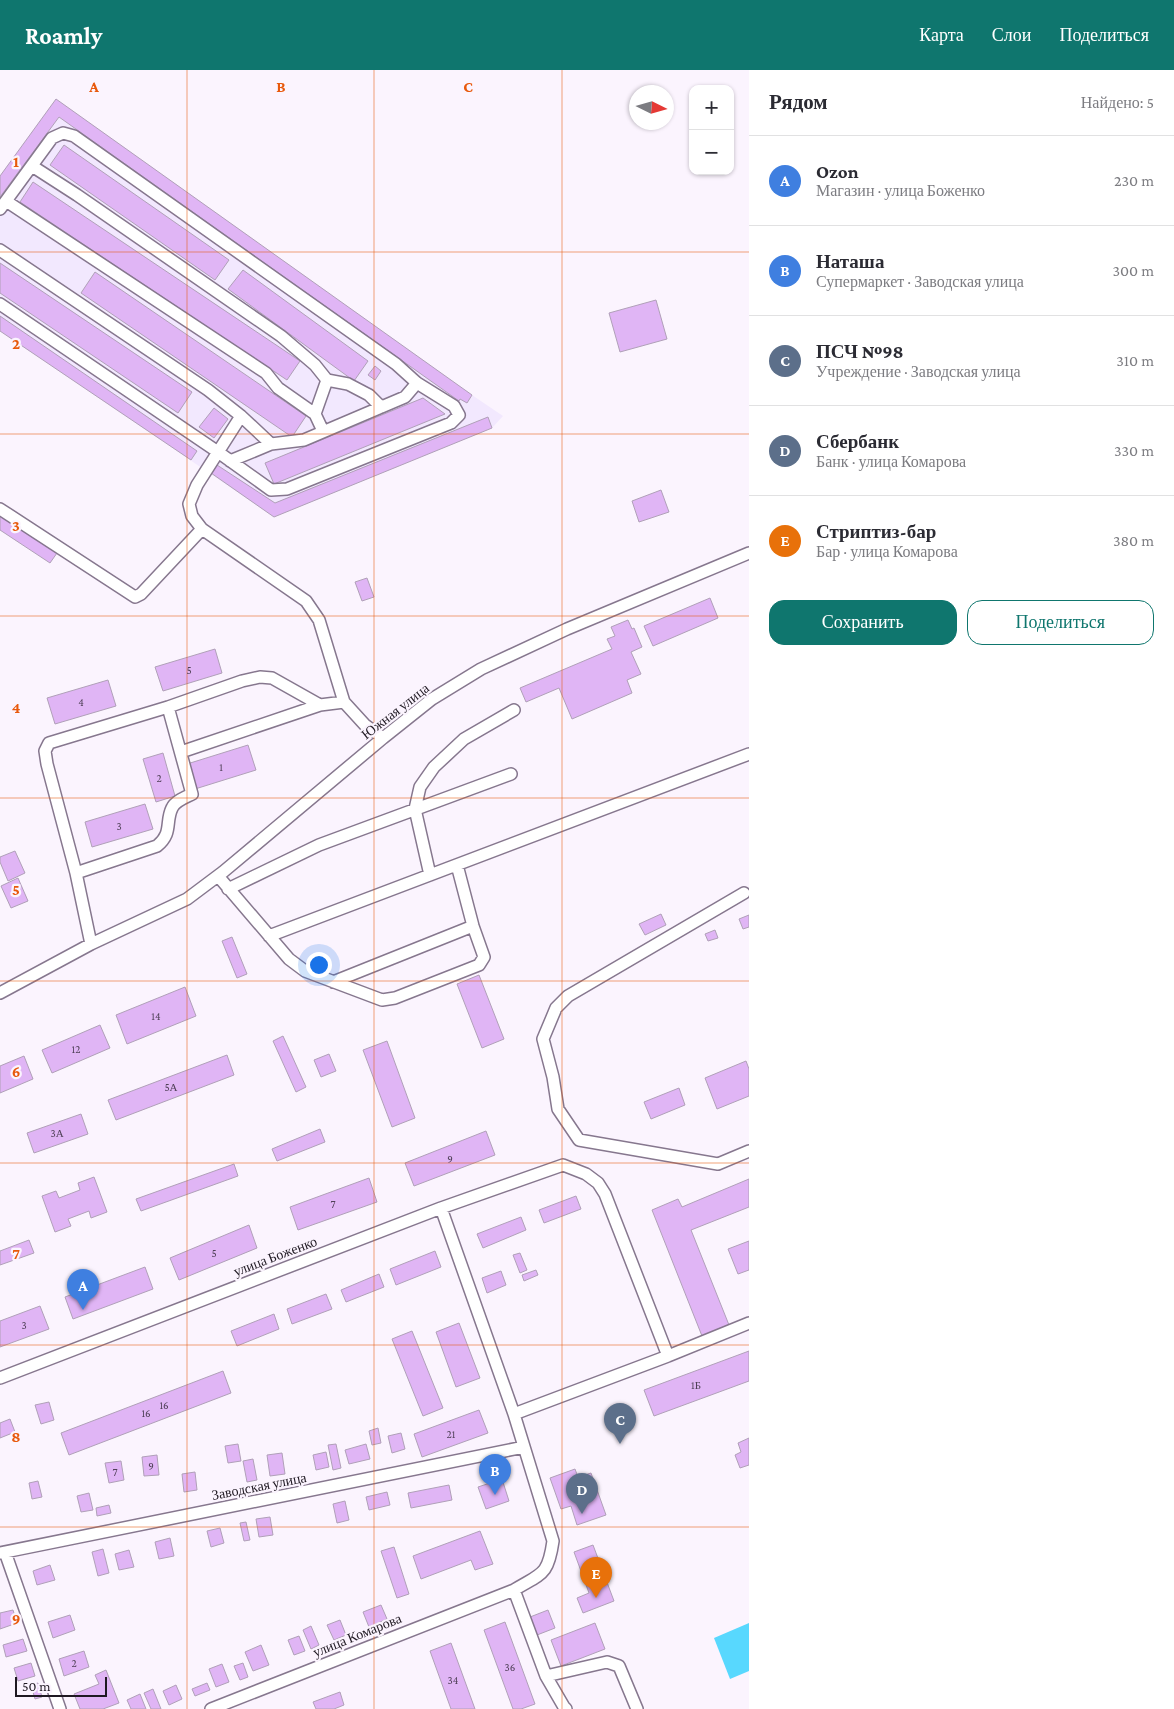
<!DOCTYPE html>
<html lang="ru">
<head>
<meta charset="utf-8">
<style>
	:root { --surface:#fff; --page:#f2f2f3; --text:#2b2b33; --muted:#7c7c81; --line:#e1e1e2; --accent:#0f766e }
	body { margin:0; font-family:"Crimson Pro",serif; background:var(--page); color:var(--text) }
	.controls { position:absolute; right:15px; top:15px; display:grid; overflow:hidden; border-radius:10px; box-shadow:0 1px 4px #0004 }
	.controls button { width:45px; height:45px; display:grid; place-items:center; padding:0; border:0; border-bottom:1px solid var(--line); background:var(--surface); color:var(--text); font:25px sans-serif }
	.compass { position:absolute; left:629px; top:15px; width:45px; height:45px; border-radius:50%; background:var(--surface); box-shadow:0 1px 4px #0004; rotate:95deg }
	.scale { position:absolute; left:15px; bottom:12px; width:92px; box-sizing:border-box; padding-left:5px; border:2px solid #1f1922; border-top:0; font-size:14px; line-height:18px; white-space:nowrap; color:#1f1922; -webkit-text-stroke:4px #fbf4fe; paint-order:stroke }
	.you { position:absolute; left:318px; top:894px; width:18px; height:18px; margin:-12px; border:4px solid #fff; border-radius:50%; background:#1a73e8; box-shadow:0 0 0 8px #1a73e833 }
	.badge { display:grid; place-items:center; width:32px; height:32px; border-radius:50%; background:var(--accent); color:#fff; font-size:16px; font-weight:700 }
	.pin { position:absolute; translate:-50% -41px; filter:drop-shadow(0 1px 2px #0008) }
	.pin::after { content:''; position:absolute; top:26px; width:18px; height:15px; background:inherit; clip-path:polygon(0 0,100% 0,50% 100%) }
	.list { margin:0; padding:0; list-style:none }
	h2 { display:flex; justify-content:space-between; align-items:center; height:65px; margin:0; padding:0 20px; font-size:21px }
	h2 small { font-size:16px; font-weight:400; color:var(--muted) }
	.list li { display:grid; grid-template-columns:32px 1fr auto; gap:15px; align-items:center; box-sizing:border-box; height:90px; padding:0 20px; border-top:1px solid var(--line) }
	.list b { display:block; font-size:19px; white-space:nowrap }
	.list p { margin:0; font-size:16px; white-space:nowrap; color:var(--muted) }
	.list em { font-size:16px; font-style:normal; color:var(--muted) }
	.actions { display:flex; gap:10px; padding:15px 20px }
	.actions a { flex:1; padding:11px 0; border:1px solid var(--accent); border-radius:15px; text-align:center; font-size:18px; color:var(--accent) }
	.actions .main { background:var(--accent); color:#fff }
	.map { position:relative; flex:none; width:749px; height:1639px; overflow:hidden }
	header { display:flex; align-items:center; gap:30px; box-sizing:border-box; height:70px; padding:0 25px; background:var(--accent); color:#fff }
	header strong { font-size:24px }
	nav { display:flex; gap:28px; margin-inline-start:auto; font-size:18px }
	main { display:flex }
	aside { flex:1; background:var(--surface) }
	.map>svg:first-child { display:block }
	.industrial { fill:#f2e8fe }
	.water { fill:#58d8fe }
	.building { fill:#e0b5f5; stroke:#b0a0b8 }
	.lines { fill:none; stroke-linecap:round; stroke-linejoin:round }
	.minor-casing { stroke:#86778e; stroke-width:14 }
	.minor { stroke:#fff; stroke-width:11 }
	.grid { fill:none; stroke:#e8590c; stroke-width:1; stroke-opacity:0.55 }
	.labels { text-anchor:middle; stroke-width:4.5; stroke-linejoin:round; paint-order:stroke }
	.number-label { font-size:11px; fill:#4f4057 }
	.street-label { font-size:14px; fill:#1f1922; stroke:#fbf4fe }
	.grid-label { font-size:16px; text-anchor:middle; font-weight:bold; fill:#e8590c; stroke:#fbf4fe; stroke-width:4.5; stroke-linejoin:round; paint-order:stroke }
</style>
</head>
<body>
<header>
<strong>Roamly</strong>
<nav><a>Карта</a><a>Слои</a><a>Поделиться</a></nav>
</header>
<main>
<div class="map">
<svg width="749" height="1639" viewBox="0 0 749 1639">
	<rect width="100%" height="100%" fill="#fbf4fe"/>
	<path class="industrial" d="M 56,29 L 472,325 L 503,346 L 492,358 L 274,447 L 0,261 L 0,106 Z"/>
	<path class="water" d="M 749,1553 L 749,1601 L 730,1609 L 714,1568 Z"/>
	<path class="building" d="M 56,29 L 472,325 L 467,333 L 460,329 L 459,331 L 59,47 L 0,127 L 0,106 Z
		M 64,75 L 229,190 L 215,210 L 50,95 Z
		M 33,112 L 300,291 L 287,310 L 20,132 Z
		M 0,193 L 192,322 L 178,343 L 0,223 Z
		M 243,200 L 368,291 L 354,311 L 228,219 Z
		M 95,202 L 306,346 L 292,367 L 81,223 Z
		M 656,230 L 667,269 L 620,282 L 609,243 Z
		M 0,246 L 197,381 L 191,390 L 0,261 Z
		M 375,296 L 381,301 L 375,310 L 368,305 Z
		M 423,328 L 445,344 L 274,414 L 265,393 Z
		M 214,338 L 228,349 L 214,368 L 199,357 Z
		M 488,347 L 492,358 L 274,447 L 211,403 L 217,395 L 275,433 Z
		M 661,420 L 669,442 L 639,452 L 632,431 Z
		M 0,446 L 57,483 L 50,493 L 0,460 Z
		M 367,508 L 374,527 L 362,531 L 355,512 Z
		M 710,528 L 718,548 L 653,576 L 644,556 Z
		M 628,550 L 632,559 L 634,558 L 642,577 L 631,582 L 641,604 L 627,610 L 632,623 L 572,649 L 559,618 L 526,632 L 520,618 L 612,579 L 607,569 L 615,566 L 611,557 Z
		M 215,579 L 222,603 L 163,621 L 155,597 Z
		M 108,610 L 116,636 L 55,654 L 47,628 Z
		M 248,675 L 256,700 L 195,719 L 187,694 Z
		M 163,683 L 175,726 L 156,732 L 143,689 Z
		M 145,734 L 153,759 L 92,777 L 85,752 Z
		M 15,781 L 25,803 L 8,811 L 0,792 L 0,787 Z
		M 18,808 L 28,831 L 11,838 L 1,816 Z
		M 661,844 L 666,855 L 645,865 L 639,854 Z
		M 749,845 L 749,857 L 743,859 L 739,849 Z
		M 715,860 L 718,868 L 708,871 L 705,864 Z
		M 232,867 L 247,904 L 237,908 L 222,871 Z
		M 479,905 L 504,969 L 482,978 L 457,914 Z
		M 185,917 L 196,946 L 127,974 L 116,945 Z
		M 100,955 L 110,978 L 52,1003 L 42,980 Z
		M 283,966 L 306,1017 L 296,1022 L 273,971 Z
		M 387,971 L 415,1048 L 392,1057 L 363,980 Z
		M 329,984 L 336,1001 L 321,1007 L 314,990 Z
		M 227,985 L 234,1005 L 116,1050 L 108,1030 Z
		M 24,986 L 33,1009 L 0,1023 L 0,996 Z
		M 746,991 L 749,999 L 749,1026 L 717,1039 L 705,1008 Z
		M 679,1018 L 685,1035 L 651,1049 L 644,1032 Z
		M 81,1044 L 88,1064 L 34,1083 L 27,1063 Z
		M 320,1059 L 325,1072 L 277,1091 L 272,1079 Z
		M 486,1061 L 495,1085 L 414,1116 L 405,1093 Z
		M 234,1094 L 238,1106 L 141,1141 L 136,1129 Z
		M 94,1107 L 107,1142 L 91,1148 L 89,1141 L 68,1149 L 71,1156 L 55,1162 L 42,1126 L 56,1121 L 59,1128 L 80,1120 L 78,1113 Z
		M 369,1108 L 377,1132 L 298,1160 L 290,1137 Z
		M 749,1109 L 749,1137 L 691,1160 L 729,1255 L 702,1266 L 652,1140 L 678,1129 L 682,1137 Z
		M 576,1126 L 581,1139 L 544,1153 L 539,1140 Z
		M 521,1147 L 526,1160 L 483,1178 L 477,1164 Z
		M 249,1155 L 257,1178 L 179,1210 L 170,1188 Z
		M 29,1170 L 34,1183 L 0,1195 L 0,1181 Z
		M 749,1171 L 749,1200 L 738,1204 L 728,1179 Z
		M 435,1181 L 441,1197 L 396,1215 L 390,1199 Z
		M 520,1183 L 527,1200 L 520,1203 L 513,1185 Z
		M 145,1197 L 153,1219 L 73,1249 L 65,1227 Z
		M 536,1200 L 538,1205 L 524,1211 L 522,1205 Z
		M 501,1201 L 506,1215 L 487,1223 L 482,1208 Z
		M 379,1204 L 384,1217 L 346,1232 L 341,1220 Z
		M 326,1224 L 332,1239 L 292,1254 L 287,1239 Z
		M 40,1236 L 49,1259 L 0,1277 L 0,1251 Z
		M 274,1244 L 279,1259 L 237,1276 L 231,1261 Z
		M 459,1253 L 480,1308 L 456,1317 L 436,1262 Z
		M 412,1261 L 443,1338 L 423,1346 L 392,1269 Z
		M 749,1281 L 749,1311 L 654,1346 L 644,1320 Z
		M 223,1301 L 231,1323 L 69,1385 L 61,1363 Z
		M 49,1332 L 54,1350 L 41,1354 L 35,1335 Z
		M 479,1340 L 488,1363 L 422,1387 L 414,1364 Z
		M 10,1349 L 15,1362 L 0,1368 L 0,1353 Z
		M 378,1358 L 381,1373 L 372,1375 L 369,1361 Z
		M 401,1363 L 405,1379 L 392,1383 L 388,1366 Z
		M 749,1368 L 749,1395 L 740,1398 L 735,1385 L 741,1382 L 738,1373 Z
		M 238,1374 L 241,1391 L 228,1393 L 225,1376 Z
		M 336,1374 L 341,1398 L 333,1400 L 328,1375 Z
		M 366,1374 L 370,1389 L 349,1394 L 345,1380 Z
		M 326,1382 L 329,1397 L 316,1400 L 313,1385 Z
		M 282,1383 L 285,1404 L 270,1406 L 267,1385 Z
		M 157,1385 L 159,1405 L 144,1406 L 142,1387 Z
		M 253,1389 L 257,1410 L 247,1412 L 243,1391 Z
		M 121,1391 L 124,1410 L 109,1413 L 105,1393 Z
		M 575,1399 L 578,1407 L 591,1403 L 606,1445 L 577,1455 L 571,1436 L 561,1439 L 550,1408 Z
		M 195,1402 L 197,1420 L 184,1422 L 182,1404 Z
		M 502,1409 L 509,1431 L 486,1439 L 478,1417 Z
		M 38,1411 L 42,1427 L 32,1429 L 29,1413 Z
		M 449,1415 L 452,1430 L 411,1438 L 408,1423 Z
		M 387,1422 L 390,1435 L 369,1440 L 366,1427 Z
		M 89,1423 L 93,1440 L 81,1442 L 77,1426 Z
		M 345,1431 L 349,1450 L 337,1453 L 333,1434 Z
		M 109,1435 L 111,1443 L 97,1446 L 96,1438 Z
		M 270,1447 L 273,1465 L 259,1467 L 256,1449 Z
		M 246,1452 L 250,1470 L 244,1471 L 240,1453 Z
		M 220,1458 L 224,1473 L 211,1477 L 207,1461 Z
		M 480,1461 L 493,1494 L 475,1500 L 471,1490 L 421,1509 L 413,1486 Z
		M 170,1468 L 174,1486 L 159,1489 L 155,1472 Z
		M 593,1475 L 614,1531 L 583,1543 L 577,1528 L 589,1523 L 574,1482 Z
		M 394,1477 L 409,1524 L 397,1528 L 381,1481 Z
		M 103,1479 L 109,1503 L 98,1506 L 92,1482 Z
		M 129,1480 L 134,1497 L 119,1500 L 115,1484 Z
		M 50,1495 L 55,1510 L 37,1515 L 33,1501 Z
		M 381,1535 L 387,1549 L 369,1557 L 363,1542 Z
		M 13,1540 L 17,1553 L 0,1559 L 0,1543 Z
		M 548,1540 L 555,1558 L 537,1565 L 530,1547 Z
		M 70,1545 L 75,1560 L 53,1568 L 48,1552 Z
		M 340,1550 L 346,1565 L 334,1570 L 327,1555 Z
		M 505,1552 L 535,1634 L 521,1639 L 513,1639 L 484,1560 Z
		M 595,1553 L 605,1579 L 561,1596 L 551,1570 Z
		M 311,1556 L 319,1575 L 311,1579 L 303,1560 Z
		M 299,1566 L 305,1581 L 294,1585 L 288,1570 Z
		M 23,1569 L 27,1581 L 6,1587 L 3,1575 Z
		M 451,1573 L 475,1639 L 451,1639 L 430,1581 Z
		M 261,1575 L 269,1595 L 253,1601 L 245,1582 Z
		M 84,1581 L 89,1597 L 64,1606 L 59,1589 Z
		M 31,1593 L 35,1606 L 18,1611 L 14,1598 Z
		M 243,1593 L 248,1607 L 240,1610 L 234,1596 Z
		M 222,1594 L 229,1612 L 216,1617 L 209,1599 Z
		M 106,1600 L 119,1633 L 103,1639 L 80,1639 L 74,1624 L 99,1614 L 95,1605 Z
		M 38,1613 L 42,1627 L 35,1629 L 31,1615 Z
		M 207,1613 L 210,1620 L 195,1626 L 192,1619 Z
		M 176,1615 L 182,1629 L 169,1635 L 163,1621 Z
		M 153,1619 L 161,1639 L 151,1639 L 144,1623 Z
		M 340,1622 L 344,1635 L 334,1639 L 316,1639 L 313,1632 Z
		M 140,1624 L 146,1639 L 131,1639 L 127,1630 Z"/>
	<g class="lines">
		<g class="minor-casing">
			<path id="minor" d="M 32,96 L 77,125 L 281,266 L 315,295 L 327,310 L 348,314 L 369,325 L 381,337
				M 6,131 L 266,303 L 278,318 L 315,344 L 323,361
				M 0,139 L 52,68 L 63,63 L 74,66 L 396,294 L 417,313 L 454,336 L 459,345 L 451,353 L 287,419 L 271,420 L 218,382 L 0,234
				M 0,180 L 208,320 L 241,346 L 271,374 L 304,370 L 405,327 L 417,313
				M 315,344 L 327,310
				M 241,346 L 197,415 L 189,434 L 192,446 L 202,459 L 306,531 L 319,550 L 344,632 L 365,655 L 383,668
				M 230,391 L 271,374
				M 0,439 L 135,527 L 141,524 L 202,459
				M 181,682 L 320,635 L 344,632
				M 76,803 L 157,776 C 173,763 165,752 172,738 C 175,731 186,727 192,724 L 168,637
				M 430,805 L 415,739 L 420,717 L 434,697 L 464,669 L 514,640
				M 218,806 L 289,889 L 305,901 L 382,930 L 395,928 L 479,895 L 484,887 L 473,856 L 457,795
				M 228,819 L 319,775 L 511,704
				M 744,823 L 568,926 L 556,938 L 543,969 L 553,1007 L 558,1039 L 579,1070 L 718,1094 L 749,1081
				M 269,866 L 749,684
				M 91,874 L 76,803 L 47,694 L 45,681 L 49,673 L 168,637 L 242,611 L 260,607 L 272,608 L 320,635
				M 333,912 L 473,856
				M 0,923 L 91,874 L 187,829 L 223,802 L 383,668 L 432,629 L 481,599 L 567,559 L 749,483
				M 0,1308 L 441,1138 L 563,1095 L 586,1104 L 598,1113 L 605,1124 L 668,1286
				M 514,1344 L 668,1286 L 749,1253
				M 5,1482 L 60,1639
				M 0,1483 L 524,1377
				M 514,1520 L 546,1606 L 564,1637 L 566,1639
				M 546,1606 L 607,1592 L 619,1596 L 637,1639
				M 211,1639 L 514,1520 C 542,1503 548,1506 553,1471 L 514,1344 L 441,1138"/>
		</g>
		<use href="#minor" class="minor"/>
	</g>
	<path class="grid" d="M 187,0 L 187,1639M 374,0 L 374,1639M 562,0 L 562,1639M 0,182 L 749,182M 0,364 L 749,364M 0,546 L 749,546M 0,728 L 749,728M 0,911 L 749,911M 0,1093 L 749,1093M 0,1275 L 749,1275M 0,1457 L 749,1457"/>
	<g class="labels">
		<g class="number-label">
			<text x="189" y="604">5</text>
			<text x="81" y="636">4</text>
			<text x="221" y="701">1</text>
			<text x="159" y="712">2</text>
			<text x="119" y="760">3</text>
			<text x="156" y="950">14</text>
			<text x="76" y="983">12</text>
			<text x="171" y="1021">5А</text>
			<text x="57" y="1067">3А</text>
			<text x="450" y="1093">9</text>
			<text x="333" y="1138">7</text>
			<text x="214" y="1187">5</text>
			<text x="24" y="1259">3</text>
			<text x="696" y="1319">1Б</text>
			<text x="164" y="1339">16</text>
			<text x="146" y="1347">16</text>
			<text x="451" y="1368">21</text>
			<text x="151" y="1400">9</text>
			<text x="115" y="1406">7</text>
			<text x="74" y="1597">2</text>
			<text x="510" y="1601">36</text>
			<text x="453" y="1614">34</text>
		</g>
		<g class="street-label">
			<text transform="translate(395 641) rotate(-38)" y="5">Южная улица</text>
			<text transform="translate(275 1186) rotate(-21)" y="5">улица Боженко</text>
			<text transform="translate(259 1416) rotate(-11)" y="5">Заводская улица</text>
			<text transform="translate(357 1565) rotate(-22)" y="5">улица Комарова</text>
		</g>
	</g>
	<g class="grid-label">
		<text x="94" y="22">A</text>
		<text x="281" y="22">B</text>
		<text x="468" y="22">C</text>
		<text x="16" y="97">1</text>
		<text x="16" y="279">2</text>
		<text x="16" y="461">3</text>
		<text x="16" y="643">4</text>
		<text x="16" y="825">5</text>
		<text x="16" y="1007">6</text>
		<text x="16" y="1189">7</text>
		<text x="16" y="1372">8</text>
		<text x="16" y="1554">9</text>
	</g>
</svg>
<div class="controls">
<button>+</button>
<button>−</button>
</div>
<svg class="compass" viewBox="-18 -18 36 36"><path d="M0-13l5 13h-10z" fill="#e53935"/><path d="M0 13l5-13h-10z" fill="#7c7c81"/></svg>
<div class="scale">50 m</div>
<div class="you"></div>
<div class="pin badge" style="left:83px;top:1240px;background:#3f7fe0">A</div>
<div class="pin badge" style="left:495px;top:1425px;background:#3f7fe0">B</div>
<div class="pin badge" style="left:620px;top:1374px;background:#5c6f8a">C</div>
<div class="pin badge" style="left:582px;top:1444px;background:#5c6f8a">D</div>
<div class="pin badge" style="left:596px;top:1528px;background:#e8710a">E</div>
</div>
<aside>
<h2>Рядом<small>Найдено: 5</small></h2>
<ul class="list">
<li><span class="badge" style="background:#3f7fe0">A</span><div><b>Ozon</b><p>Магазин · улица Боженко</p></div><em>230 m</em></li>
<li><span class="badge" style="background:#3f7fe0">B</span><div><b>Наташа</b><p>Супермаркет · Заводская улица</p></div><em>300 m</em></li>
<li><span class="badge" style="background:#5c6f8a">C</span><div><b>ПСЧ №98</b><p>Учреждение · Заводская улица</p></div><em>310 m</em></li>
<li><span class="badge" style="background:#5c6f8a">D</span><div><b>Сбербанк</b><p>Банк · улица Комарова</p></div><em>330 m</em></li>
<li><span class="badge" style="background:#e8710a">E</span><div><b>Стриптиз-бар</b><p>Бар · улица Комарова</p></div><em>380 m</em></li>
</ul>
<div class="actions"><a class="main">Сохранить</a><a>Поделиться</a></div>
</aside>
</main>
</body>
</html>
